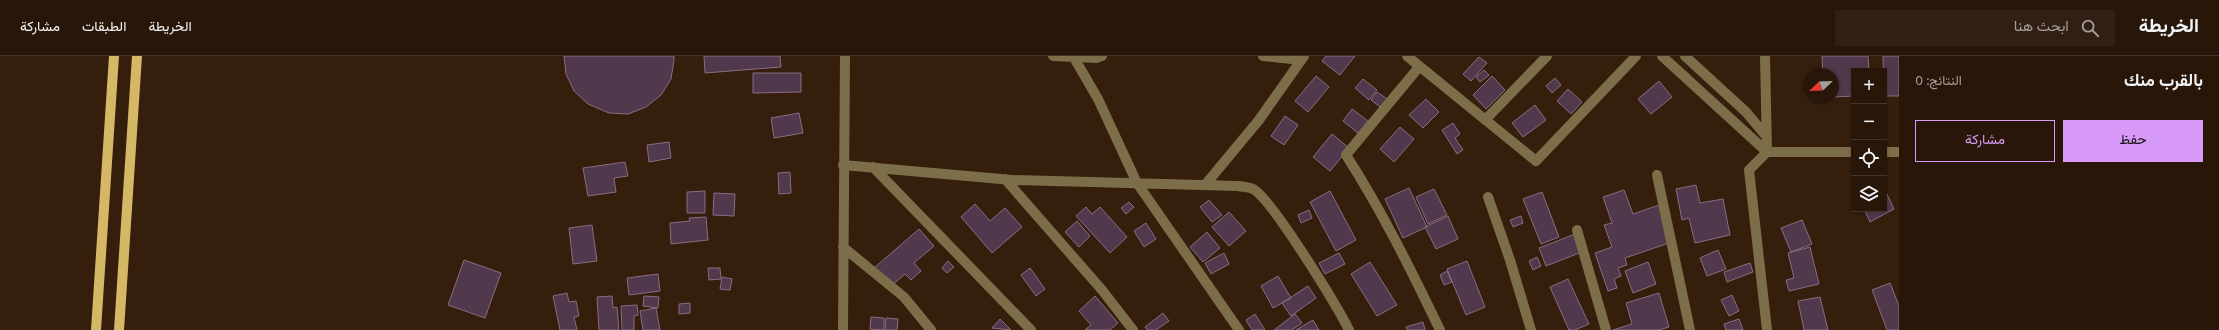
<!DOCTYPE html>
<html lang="ar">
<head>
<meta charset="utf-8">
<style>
	:root { --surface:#281609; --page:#301f12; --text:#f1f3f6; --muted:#a59f9c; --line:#44352a; --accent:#d89af8 }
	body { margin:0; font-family:Overpass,Vazirmatn,sans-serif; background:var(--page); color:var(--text); direction:rtl }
	.controls { position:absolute; right:12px; top:12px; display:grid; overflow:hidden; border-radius:0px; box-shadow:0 1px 3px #0004 }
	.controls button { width:36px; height:36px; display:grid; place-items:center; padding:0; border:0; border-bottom:1px solid var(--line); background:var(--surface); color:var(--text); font:20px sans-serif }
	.compass { position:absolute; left:1803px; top:12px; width:36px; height:36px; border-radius:50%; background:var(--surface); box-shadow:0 1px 3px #0004; rotate:247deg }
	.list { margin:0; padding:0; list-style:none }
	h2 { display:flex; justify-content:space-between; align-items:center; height:52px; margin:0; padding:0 16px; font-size:17px }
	h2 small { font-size:13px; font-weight:400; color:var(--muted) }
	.actions { display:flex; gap:8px; padding:12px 16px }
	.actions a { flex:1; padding:9px 0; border:1px solid var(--accent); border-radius:0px; text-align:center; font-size:14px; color:var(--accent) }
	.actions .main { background:var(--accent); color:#111 }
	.icon { flex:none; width:22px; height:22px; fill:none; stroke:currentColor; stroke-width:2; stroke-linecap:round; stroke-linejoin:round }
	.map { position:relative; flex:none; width:1899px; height:274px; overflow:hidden; direction:ltr }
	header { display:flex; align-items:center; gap:24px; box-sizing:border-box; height:56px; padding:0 20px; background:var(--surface); border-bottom:1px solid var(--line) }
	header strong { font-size:19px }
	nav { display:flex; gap:22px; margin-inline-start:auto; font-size:14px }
	.search { width:280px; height:36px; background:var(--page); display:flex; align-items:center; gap:10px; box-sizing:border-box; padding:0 14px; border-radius:0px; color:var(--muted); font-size:15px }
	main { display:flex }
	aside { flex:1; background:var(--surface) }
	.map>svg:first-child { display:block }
	.building { fill:#50394c; stroke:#886d82 }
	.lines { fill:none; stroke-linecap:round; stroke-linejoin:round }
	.minor { stroke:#7c6e48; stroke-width:10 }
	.major { stroke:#d5b865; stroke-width:10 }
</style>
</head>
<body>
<header>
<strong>الخريطة</strong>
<div class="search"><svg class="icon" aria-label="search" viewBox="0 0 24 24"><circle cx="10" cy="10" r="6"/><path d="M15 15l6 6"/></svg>ابحث هنا</div>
<nav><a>الخريطة</a><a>الطبقات</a><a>مشاركة</a></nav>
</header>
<main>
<aside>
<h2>بالقرب منك<small>النتائج: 0</small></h2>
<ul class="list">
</ul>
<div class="actions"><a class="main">حفظ</a><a>مشاركة</a></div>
</aside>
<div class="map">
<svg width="1899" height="274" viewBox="0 0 1899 274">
	<rect width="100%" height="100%" fill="#351e0c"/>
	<path class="building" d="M 564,0 L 674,0 L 674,4 L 671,23 L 661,39 L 646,51 L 628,58 L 609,57 L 588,48 L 574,35 L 566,18 Z
		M 704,0 L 780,0 L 781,11 L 705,17 Z
		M 1326,0 L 1355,0 L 1340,19 L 1322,5 Z
		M 1822,0 L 1868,0 L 1869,15 L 1854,15 L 1854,40 L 1833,41 L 1833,18 L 1823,18 Z
		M 1883,0 L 1899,0 L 1899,40 L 1884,40 Z
		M 1479,1 L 1487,7 L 1471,25 L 1463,18 Z
		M 1484,14 L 1489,19 L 1480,26 L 1476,21 Z
		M 753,17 L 801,17 L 801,36 L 753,37 Z
		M 1316,20 L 1329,31 L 1308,56 L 1295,45 Z
		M 1492,20 L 1505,34 L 1486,53 L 1473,39 Z
		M 1555,22 L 1561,29 L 1552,37 L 1546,30 Z
		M 1363,23 L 1377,34 L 1369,44 L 1355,32 Z
		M 1659,25 L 1672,41 L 1651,58 L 1638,43 Z
		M 1568,33 L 1582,46 L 1571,58 L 1557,45 Z
		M 1377,36 L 1393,47 L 1387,56 L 1371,44 Z
		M 1426,43 L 1439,56 L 1423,72 L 1409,59 Z
		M 1535,49 L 1546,64 L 1523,81 L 1512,67 Z
		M 1352,53 L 1368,65 L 1358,77 L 1343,65 Z
		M 799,57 L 803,77 L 774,82 L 771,62 Z
		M 1285,60 L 1298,69 L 1284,89 L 1271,80 Z
		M 1453,67 L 1460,78 L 1455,82 L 1463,94 L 1457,98 L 1442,74 Z
		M 1400,71 L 1414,83 L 1394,106 L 1380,93 Z
		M 1332,78 L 1349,92 L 1330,115 L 1313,101 Z
		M 669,86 L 671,102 L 649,106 L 647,89 Z
		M 625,106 L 628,120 L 614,122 L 616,136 L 588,140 L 583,112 Z
		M 790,116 L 791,137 L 779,138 L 778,117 Z
		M 1696,129 L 1700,147 L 1723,143 L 1730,179 L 1695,187 L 1689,162 L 1682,164 L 1676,133 Z
		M 1409,132 L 1427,171 L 1403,182 L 1385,143 Z
		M 1884,132 L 1894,153 L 1870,166 L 1864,153 L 1884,153 Z
		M 1434,133 L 1447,159 L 1428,168 L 1416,141 Z
		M 1624,134 L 1633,158 L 1659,149 L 1672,186 L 1625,202 L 1627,209 L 1618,212 L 1621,220 L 1614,223 L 1617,232 L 1608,235 L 1595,197 L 1612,191 L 1604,169 L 1612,167 L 1603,141 Z
		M 705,135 L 705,157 L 687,157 L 687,136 Z
		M 1330,135 L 1356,184 L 1336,195 L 1310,146 Z
		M 1542,136 L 1559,181 L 1541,188 L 1523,143 Z
		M 714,137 L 735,138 L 734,160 L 713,159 Z
		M 1209,144 L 1222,159 L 1212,166 L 1200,151 Z
		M 1129,146 L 1134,151 L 1126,158 L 1121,152 Z
		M 975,148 L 990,165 L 1005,152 L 1022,171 L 992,197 L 961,161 Z
		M 1086,151 L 1092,158 L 1100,151 L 1127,181 L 1110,197 L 1076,160 Z
		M 1309,154 L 1312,162 L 1301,167 L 1298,159 Z
		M 1229,156 L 1246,175 L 1229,190 L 1212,171 Z
		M 1448,160 L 1458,183 L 1436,193 L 1425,171 Z
		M 1521,160 L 1523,167 L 1513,171 L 1510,164 Z
		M 706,161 L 708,184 L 671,188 L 670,167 L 690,165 L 689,162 Z
		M 1802,164 L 1812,188 L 1791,196 L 1781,172 Z
		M 1077,165 L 1090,180 L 1079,191 L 1065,176 Z
		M 1146,167 L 1156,183 L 1144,191 L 1134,175 Z
		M 592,169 L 597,205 L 573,208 L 569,172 Z
		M 919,173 L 934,190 L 914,207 L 921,215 L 911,224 L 905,218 L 890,231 L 874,212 Z
		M 1207,176 L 1220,192 L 1203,206 L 1190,191 Z
		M 1575,178 L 1582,196 L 1546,210 L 1539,192 Z
		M 1810,191 L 1819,228 L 1789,235 L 1786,224 L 1794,222 L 1788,197 Z
		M 1718,194 L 1726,213 L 1707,220 L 1700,202 Z
		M 1224,197 L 1229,208 L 1211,218 L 1205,207 Z
		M 1339,197 L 1345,208 L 1325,218 L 1319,207 Z
		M 1537,201 L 1541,210 L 1533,214 L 1529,205 Z
		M 464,204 L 501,217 L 485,262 L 448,249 Z
		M 948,205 L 954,211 L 947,217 L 942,212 Z
		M 1467,205 L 1485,251 L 1466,259 L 1447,213 Z
		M 1370,206 L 1397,249 L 1377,260 L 1351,218 Z
		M 1648,206 L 1656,228 L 1633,237 L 1625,215 Z
		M 1750,207 L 1753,216 L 1727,226 L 1724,216 Z
		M 708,212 L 720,212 L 721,223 L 709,224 Z
		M 1030,212 L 1045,233 L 1036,240 L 1021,219 Z
		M 1447,215 L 1452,226 L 1444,229 L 1440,219 Z
		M 658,218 L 660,235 L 629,239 L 627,222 Z
		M 1278,220 L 1291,242 L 1273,252 L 1261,230 Z
		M 722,221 L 732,223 L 730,234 L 720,233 Z
		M 1568,223 L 1589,268 L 1575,274 L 1569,274 L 1550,231 Z
		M 1890,227 L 1899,250 L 1899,274 L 1887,274 L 1872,234 Z
		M 1308,230 L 1316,242 L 1291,260 L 1282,247 Z
		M 567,237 L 569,246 L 576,245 L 579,260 L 574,261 L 577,274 L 560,274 L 553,240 Z
		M 1659,237 L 1669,271 L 1659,274 L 1613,274 L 1632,268 L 1626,247 Z
		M 1732,239 L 1739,255 L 1729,260 L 1721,244 Z
		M 612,240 L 613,252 L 617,251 L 619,274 L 599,274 L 597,241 Z
		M 644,240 L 659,241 L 658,252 L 643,250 Z
		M 1095,240 L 1118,267 L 1110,274 L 1085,274 L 1091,269 L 1079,255 Z
		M 1820,241 L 1828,274 L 1804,274 L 1798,245 Z
		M 690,247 L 690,257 L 679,258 L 679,248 Z
		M 637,249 L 638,259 L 634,260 L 634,274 L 622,274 L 621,250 Z
		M 656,252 L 660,274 L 643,274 L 640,255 Z
		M 1163,257 L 1169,265 L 1156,274 L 1147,274 L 1145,271 Z
		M 1255,258 L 1265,274 L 1252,274 L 1246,264 Z
		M 1295,258 L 1302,267 L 1292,274 L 1274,274 Z
		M 871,261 L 884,262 L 884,274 L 870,273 Z
		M 886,262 L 898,263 L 897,274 L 885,274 Z
		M 1000,263 L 1011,274 L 992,272 Z
		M 1739,263 L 1743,274 L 1726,274 L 1724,268 Z
		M 1313,264 L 1319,274 L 1296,274 Z
		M 1423,266 L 1425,274 L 1407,274 L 1406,271 Z"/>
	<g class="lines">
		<path class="minor" d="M 1053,0 L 1096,2 L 1102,0
			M 1073,0 L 1098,43 L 1137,127 L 1239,274
			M 1263,0 L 1301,4
			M 1407,0 L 1536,105 L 1636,0
			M 1662,0 L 1767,96 L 1749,114 L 1767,274
			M 1685,0 L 1746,56 L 1767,81
			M 1765,0 L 1767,96 L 1854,96
			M 1419,11 L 1346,99 C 1382,155 1411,214 1440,274
			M 1485,64 L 1547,0
			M 1884,96 L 1899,96
			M 843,109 L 1012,124 L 1238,130 C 1243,131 1249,131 1253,133 C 1272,143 1337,250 1349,274
			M 873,111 L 1031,274
			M 1657,119 L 1690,274
			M 1005,123 L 1102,234 L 1133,274
			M 1205,129 L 1259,64 L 1304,0
			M 1488,141 L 1510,204 L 1531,274
			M 1577,174 L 1606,274
			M 843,191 L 904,241 L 931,274
			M 843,274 L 845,0"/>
		<path class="major" d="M 96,274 L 114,0
			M 119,274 L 137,0"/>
	</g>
</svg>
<div class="controls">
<button>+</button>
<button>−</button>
<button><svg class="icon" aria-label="locate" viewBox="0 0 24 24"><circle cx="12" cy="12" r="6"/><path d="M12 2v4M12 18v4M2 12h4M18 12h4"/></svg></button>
<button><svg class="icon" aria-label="layers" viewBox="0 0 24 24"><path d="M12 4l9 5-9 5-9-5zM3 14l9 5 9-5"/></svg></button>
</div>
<svg class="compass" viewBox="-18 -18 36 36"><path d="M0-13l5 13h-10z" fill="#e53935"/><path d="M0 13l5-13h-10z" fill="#a59f9c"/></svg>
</div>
</main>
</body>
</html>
